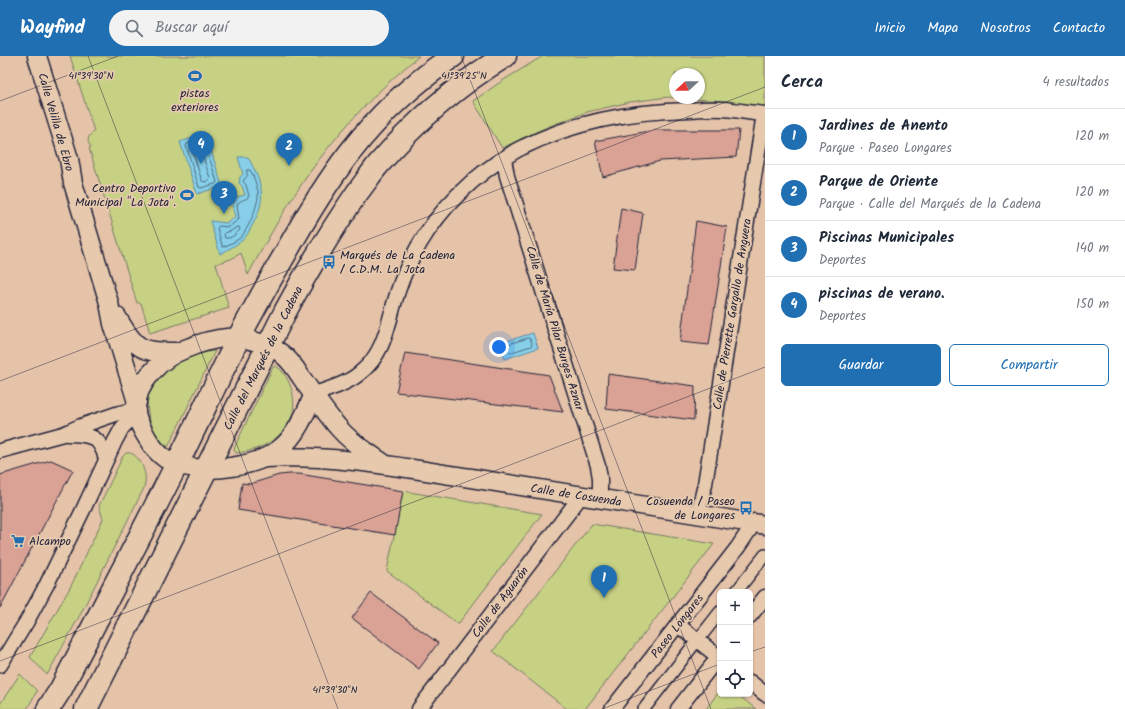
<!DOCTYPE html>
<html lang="es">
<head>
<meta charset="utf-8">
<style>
	:root { --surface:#fff; --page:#f2f2f3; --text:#1f2937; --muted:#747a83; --line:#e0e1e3; --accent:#1f6fb2 }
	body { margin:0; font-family:Kalam,sans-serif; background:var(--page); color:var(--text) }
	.controls { position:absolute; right:12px; bottom:12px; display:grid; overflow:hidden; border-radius:6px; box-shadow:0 1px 3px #0004 }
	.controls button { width:36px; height:36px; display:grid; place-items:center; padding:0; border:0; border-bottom:1px solid var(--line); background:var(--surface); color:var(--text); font:20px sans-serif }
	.compass { position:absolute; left:669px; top:12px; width:36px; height:36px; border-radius:50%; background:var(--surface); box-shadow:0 1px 3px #0004; rotate:249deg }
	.you { position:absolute; left:499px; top:291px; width:14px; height:14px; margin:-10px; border:3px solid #fff; border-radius:50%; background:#1a73e8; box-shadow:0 0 0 6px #1a73e833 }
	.badge { display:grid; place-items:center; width:26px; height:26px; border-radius:50%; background:var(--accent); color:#fff; font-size:13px; font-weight:700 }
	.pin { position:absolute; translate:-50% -33px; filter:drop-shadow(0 1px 2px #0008) }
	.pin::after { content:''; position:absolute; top:21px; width:14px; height:12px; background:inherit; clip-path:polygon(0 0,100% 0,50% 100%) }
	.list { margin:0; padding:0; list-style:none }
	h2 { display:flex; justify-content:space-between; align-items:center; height:52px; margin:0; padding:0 16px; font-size:17px }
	h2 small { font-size:13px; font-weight:400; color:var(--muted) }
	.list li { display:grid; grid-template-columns:26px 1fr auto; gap:12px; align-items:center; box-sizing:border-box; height:56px; padding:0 16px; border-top:1px solid var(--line) }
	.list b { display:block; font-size:15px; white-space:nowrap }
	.list p { margin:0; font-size:13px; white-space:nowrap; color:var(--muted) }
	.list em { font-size:13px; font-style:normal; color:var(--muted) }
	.actions { display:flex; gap:8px; padding:12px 16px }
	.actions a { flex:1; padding:9px 0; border:1px solid var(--accent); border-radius:6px; text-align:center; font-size:14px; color:var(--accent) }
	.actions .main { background:var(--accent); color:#fff }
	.icon { flex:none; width:22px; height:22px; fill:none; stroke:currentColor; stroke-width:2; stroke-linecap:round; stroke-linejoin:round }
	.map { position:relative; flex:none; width:765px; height:653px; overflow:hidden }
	header { display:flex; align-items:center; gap:24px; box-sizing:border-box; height:56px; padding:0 20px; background:var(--accent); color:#fff }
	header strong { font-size:19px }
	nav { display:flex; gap:22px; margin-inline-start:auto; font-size:14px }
	.search { width:280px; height:36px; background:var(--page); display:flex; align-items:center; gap:10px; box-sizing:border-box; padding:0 14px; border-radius:22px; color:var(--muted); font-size:15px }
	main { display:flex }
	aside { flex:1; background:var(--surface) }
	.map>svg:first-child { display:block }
	.green { fill:#c6d184; stroke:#747a60 }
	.water { fill:#87cfe8; stroke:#5f8aa3 }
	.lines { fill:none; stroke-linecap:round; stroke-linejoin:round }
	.shore { stroke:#4a6780; stroke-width:1 }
	.building { fill:#d9a294; stroke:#22223b }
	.pedestrian-casing { stroke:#22223b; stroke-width:14 }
	.minor-casing { stroke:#22223b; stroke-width:17 }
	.tertiary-casing { stroke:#22223b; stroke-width:21 }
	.primary-casing { stroke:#22223b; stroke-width:25 }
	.pedestrian { stroke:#e7caae; stroke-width:11 }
	.minor { stroke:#e7caae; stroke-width:14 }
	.tertiary { stroke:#e7caae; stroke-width:18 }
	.primary { stroke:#e7caae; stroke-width:22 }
	.ticks { fill:none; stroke:#22223b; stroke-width:1; stroke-opacity:0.45 }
	.labels { text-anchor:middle; stroke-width:3.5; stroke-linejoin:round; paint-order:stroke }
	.poi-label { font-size:12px; fill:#22223b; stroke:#e7caae; text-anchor:end }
	.street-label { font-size:12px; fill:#22223b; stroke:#e7caae }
	.ticks-label { font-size:10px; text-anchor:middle; fill:#22223b; stroke:#e7caae; stroke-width:3.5; stroke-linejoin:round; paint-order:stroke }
</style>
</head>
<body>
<header>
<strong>Wayfind</strong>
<div class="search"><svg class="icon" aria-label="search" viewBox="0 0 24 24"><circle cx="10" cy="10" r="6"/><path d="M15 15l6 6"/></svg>Buscar aquí</div>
<nav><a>Inicio</a><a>Mapa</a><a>Nosotros</a><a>Contacto</a></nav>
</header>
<main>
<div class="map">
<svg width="765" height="653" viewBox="0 0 765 653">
	<rect width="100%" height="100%" fill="#e5c3a9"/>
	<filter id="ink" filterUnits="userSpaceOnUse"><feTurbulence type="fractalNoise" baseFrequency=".025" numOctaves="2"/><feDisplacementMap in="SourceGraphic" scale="8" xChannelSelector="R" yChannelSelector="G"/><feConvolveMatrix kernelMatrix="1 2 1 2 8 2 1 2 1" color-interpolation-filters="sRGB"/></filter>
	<g filter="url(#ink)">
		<path class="green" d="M 70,0 L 419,0 C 381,31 347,66 318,105 C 291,141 269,180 248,219 L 241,197 L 231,203 L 216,208 L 229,252 L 150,277 L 141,247 L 137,247 L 89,92 L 91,91 C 86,85 88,80 94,75 Z
			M 543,0 L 765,0 L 765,52 L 722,45 L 680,42 L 699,42 L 699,18 L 675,18 L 675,42 L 668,41 L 630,46 L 587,56 L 547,71 L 502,92 L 473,45 L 502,25 Z
			M 215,295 L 168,391 C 158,384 155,378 151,367 C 142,344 151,324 169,309 C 174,305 193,298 200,296 C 205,295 210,295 215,295 Z
			M 275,310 C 282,312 287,322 290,329 C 305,367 272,394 236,397 L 234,394 L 235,390 L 273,311 Z
			M 126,397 C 136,395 144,410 145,419 C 146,423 145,427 144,432 L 80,559 L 47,619 L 30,601 L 71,530 L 103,463 L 99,450 L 123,400 Z
			M 403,435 L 542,458 L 458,568 L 387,515 Z
			M 592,468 L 714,488 L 585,653 L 567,653 L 493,595 Z
			M 20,618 L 37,635 L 27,653 L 0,653 L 0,648 Z
			M 720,634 L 720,638 L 737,638 L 756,653 L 706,653 Z"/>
		<path class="water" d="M 206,78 L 222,130 L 197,138 L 180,86 Z
			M 238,101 L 248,101 C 262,128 268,141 252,170 C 249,175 246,182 241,185 C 235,190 227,194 220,198 L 210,165 L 227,167 L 235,161 L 232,149 L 237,141 L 245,139 L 242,130 L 239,127 L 240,121 L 243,118 Z
			M 533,277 L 538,292 L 505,303 L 500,287 Z"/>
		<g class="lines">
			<path class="shore" d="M 201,84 L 204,85 L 217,126 L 215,128 L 201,132 L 199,131 L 186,90 L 187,88 Z
				M 198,90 L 200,91 L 210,122 L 209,124 L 205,126 L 202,125 L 192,94 L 193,92 Z
				M 247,114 L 250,114 C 254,120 256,128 258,135 C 260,146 248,174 240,182 C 236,185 228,189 223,191 L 222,189 L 217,172 L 219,170 L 229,171 L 239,163 L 237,149 C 241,142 246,145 249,140 L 246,129 L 243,125 L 247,120 Z
				M 237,171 L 239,171 L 240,173 C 237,178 231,183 225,182 L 224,178 L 224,177 L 231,175 Z
				M 529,282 C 531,283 533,288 531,290 L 509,297 L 507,296 L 505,291 L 506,289 Z"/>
		</g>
		<path class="building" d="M 654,74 L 739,74 L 736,101 L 660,105 L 603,121 L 595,85 Z
			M 621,152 L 643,157 L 635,214 L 613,212 Z
			M 696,165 L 727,171 L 709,289 L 680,286 Z
			M 405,297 L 549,319 L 563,356 L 396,336 Z
			M 608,318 L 695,330 L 694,364 L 606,353 Z
			M 51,404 L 73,414 L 0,552 L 0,419 Z
			M 290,418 L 299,418 L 403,435 L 395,479 L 238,454 L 242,427 L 250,428 L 279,419 Z
			M 371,537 L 438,587 L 419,613 L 352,562 Z"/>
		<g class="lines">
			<g class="pedestrian-casing">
				<path id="pedestrian" d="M 736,536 L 765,499
					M 702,579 L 720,556
					M 644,653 L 692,591"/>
			</g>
			<g class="minor-casing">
				<path id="minor" d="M 504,103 L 507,120 L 598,410 L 600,422 L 600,443
					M 314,338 C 329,333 347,328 360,317 C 382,300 387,274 394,248 C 398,234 403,219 410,206 C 430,164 461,131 499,105 C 507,101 514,95 523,91 C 574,66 633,55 690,54 C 701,53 712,52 723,53 C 737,54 751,57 765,58
					M 67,378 C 90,378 101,380 106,404
					M 0,395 L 63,378 L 81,370 L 119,357 L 136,354
					M 698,458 L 705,428 L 764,58
					M 750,560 L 765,541
					M 678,569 L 720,602
					M 0,609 L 27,565 L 47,528 L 83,454 L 115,385 L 122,372 L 136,357
					M 750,626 L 765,638
					M 419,653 L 581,440
					M 612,653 L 738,491 L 754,467 L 746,466
					M 678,653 L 720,599"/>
			</g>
			<g class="tertiary-casing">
				<path id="tertiary" d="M 37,0 L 69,103 L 73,127 L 109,247 L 113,268 L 137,346
					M 117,261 C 135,293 141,297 178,296
					M 314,338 C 294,384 283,403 231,411 C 210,414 185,414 166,403 C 158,398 151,389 146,380 C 142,373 137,365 136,356 C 134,328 161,302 185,293 C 215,281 239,276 269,291 C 274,293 279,295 282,298 C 290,304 296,313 301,321 C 313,338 324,355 337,370 C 350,386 369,397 386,409
					M 266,402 C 334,398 404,412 471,422 C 562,437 654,451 746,466
					M 754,467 L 765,469"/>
			</g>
			<g class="primary-casing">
				<path id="primary" d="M 48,653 L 61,633 C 103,551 146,470 187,388 C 204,353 221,317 238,283 C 253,255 268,227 284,200 C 304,164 325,128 351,95 C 379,59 415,26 453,0
					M 86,653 L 285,256 C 307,215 330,176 357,137 C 364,128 370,119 377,110 C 413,68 457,29 505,0"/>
			</g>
			<use href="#pedestrian" class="pedestrian"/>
			<use href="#minor" class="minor"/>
			<use href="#tertiary" class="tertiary"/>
			<use href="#primary" class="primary"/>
		</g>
	</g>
	<path class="ticks" d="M 88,0 L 338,653M 461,0 L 711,653M 0,45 L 118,0M 0,325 L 765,31M 750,596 L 765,591M 0,605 L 765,311M 602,653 L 720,608"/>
	<defs>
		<g id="stadium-bare" transform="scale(1.08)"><path d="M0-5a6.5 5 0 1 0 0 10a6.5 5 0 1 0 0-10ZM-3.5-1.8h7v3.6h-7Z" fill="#1f6fb2" stroke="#e7caae" stroke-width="2.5" paint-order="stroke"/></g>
		<g id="bus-bare" transform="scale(1.08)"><path d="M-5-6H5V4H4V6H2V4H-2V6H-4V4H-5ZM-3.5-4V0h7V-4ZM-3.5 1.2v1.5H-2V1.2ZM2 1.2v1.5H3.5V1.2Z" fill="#1f6fb2" stroke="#e7caae" stroke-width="2.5" paint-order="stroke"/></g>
		<g id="supermarket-bare" transform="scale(1.08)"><path d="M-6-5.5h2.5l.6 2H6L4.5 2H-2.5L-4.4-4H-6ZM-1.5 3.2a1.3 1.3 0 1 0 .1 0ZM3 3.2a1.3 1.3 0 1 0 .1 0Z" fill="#1f6fb2" stroke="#e7caae" stroke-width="2.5" paint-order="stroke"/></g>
	</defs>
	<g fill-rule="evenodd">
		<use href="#stadium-bare" x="195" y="20"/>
		<use href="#stadium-bare" x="187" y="139"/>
		<use href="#bus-bare" x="329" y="206"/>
		<use href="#bus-bare" x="746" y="452"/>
		<use href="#supermarket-bare" x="18" y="485"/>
	</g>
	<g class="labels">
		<g class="poi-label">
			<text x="195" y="41" text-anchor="middle">pistas<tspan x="195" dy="14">exteriores</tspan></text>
			<text x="176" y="136">Centro Deportivo<tspan x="176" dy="14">Municipal "La Jota".</tspan></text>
			<text x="340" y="203" text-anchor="start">Marqués de La Cadena<tspan x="340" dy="14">/ C.D.M. La Jota</tspan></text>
			<text x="735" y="449">Cosuenda / Paseo<tspan x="735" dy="14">de Longares</tspan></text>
			<text x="29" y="489" text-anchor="start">Alcampo</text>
		</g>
		<g class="street-label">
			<text transform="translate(56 66) rotate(74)" y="4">Calle Velilla de Ebro</text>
			<text transform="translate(732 258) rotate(-81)" y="4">Calle de Pierrette Gargallo de Anguera</text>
			<text transform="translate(555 272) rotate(73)" y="4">Calle de María Pilar Burges Aznar</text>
			<text transform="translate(263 302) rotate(-63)" y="4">Calle del Marqués de la Cadena</text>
			<text transform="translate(576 439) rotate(9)" y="4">Calle de Cosuenda</text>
			<text transform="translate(500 546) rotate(-53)" y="4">Calle de Aguarón</text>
			<text transform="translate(677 570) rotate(-52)" y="4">Paseo Longares</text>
		</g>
	</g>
	<g class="ticks-label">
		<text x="91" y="23">41°39'30"N</text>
		<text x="464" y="23">41°39'25"N</text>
		<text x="335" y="637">41°39'30"N</text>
	</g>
</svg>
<div class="controls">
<button>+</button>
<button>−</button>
<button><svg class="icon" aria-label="locate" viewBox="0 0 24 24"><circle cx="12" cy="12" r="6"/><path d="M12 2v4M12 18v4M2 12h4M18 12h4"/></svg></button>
</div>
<svg class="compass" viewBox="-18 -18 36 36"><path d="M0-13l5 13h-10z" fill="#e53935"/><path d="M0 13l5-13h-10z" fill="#747a83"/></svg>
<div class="you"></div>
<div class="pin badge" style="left:604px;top:542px">1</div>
<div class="pin badge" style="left:289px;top:110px">2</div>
<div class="pin badge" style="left:224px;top:158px">3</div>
<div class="pin badge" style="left:201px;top:108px">4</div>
</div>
<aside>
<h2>Cerca<small>4 resultados</small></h2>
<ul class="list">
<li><span class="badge">1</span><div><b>Jardines de Anento</b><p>Parque · Paseo Longares</p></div><em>120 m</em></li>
<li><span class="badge">2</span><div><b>Parque de Oriente</b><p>Parque · Calle del Marqués de la Cadena</p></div><em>120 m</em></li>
<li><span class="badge">3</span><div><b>Piscinas Municipales</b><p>Deportes</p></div><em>140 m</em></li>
<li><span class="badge">4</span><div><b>piscinas de verano.</b><p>Deportes</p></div><em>150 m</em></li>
</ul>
<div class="actions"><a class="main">Guardar</a><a>Compartir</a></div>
</aside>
</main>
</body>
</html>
